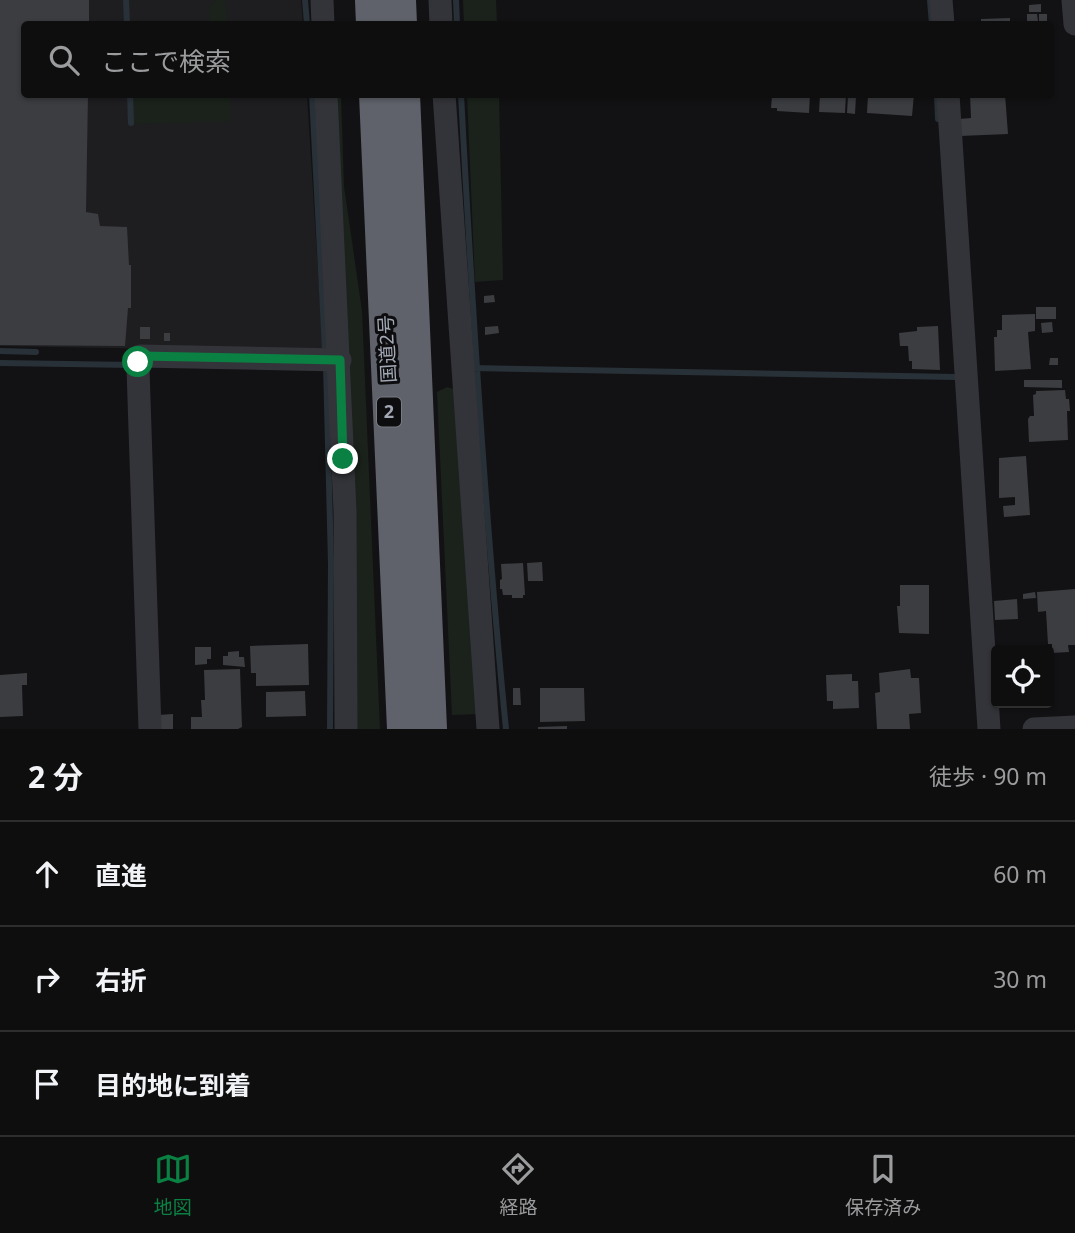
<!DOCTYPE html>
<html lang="ja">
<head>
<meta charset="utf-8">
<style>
	:root { --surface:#0e0e0f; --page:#1c1c1d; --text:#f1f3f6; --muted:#9b9c9e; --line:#2e2e2f; --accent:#0b8043 }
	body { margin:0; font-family:"Noto Sans","Noto Sans JP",sans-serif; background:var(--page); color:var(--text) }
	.controls { position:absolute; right:21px; bottom:21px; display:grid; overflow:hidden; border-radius:7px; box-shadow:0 2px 5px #0004 }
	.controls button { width:63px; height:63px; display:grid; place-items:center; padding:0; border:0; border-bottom:2px solid var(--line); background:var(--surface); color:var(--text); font:35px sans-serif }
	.stop { position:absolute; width:21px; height:21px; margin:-16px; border:5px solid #0b8043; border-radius:50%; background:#fff }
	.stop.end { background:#0b8043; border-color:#fff; box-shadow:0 2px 7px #0008 }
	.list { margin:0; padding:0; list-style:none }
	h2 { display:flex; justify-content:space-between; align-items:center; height:91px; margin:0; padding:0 28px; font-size:30px }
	h2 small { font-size:23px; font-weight:400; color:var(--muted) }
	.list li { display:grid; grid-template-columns:46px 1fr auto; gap:21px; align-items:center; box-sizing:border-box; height:105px; padding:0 28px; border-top:2px solid var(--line) }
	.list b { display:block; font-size:26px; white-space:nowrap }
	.list em { font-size:23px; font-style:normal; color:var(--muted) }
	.icon { flex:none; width:38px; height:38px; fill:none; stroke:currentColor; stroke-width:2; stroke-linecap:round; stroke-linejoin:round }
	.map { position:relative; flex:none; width:1075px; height:729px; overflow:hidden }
	.search { position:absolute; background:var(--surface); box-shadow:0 2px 5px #0004; left:21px; right:21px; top:21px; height:77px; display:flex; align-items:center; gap:18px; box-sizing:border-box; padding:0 24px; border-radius:7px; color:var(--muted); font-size:26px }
	.sheet { height:406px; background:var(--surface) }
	nav { display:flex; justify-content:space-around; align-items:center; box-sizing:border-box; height:98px; border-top:2px solid var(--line); background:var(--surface); font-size:19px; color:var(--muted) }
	nav a { display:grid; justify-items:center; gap:4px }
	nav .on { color:var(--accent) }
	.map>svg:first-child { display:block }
	.built { fill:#1e1e21 }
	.green { fill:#1a221b }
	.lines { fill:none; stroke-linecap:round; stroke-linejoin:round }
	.stream { stroke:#283138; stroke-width:6 }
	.building { fill:#3c3d41 }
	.minor { stroke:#333439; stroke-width:23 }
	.highway { stroke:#5f626a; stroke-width:32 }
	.route { stroke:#0b8043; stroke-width:9 }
	.labels { text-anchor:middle; stroke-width:6; stroke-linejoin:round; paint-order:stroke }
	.shield { fill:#0d0d0f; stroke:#767a83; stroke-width:2 }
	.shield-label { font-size:18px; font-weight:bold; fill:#a3a8b5 }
	.street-label { font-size:19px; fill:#a3a8b5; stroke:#0d0d0f }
</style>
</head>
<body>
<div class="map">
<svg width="1075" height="729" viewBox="0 0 1075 729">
	<rect width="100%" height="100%" fill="#121214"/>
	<path class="built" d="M 0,0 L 301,0 L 303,24 L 24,24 L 24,94 L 307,95 L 323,352 L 0,346 Z"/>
	<path class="green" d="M 217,0 L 226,0 L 227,24 L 210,24 L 209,7 Z
		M 463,0 L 496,0 L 497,24 L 464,24 Z
		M 134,95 L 230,95 L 231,121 L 134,124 Z
		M 335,95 L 341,95 L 344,186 L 362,311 L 380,729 L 356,729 Z
		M 467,95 L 499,95 L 503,280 L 475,282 Z
		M 447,387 L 454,389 L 480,714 L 452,715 L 437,392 Z"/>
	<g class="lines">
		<path class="stream" d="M 126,0 L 127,24
			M 305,0 L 307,24
			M 456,0 L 457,24
			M 930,0 L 932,24
			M 130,94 L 131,123
			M 312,94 L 325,350
			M 461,94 C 472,306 485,518 506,729
			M 937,94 L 938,119
			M 0,351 L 36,352
			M 0,363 L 134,365
			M 326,364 L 331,564 L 330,729
			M 472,368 L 956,377"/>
	</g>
	<path class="building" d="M 0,0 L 89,0 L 89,24 L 24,24 L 24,94 L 88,94 L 86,212 L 98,214 L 100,226 L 127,227 L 129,265 L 131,265 L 131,308 L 128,308 L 125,346 L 0,345 Z
		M 1041,4 L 1041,12 L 1029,12 L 1029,5 Z
		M 1027,14 L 1037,14 L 1038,21 L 1027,21 Z
		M 1039,14 L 1047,14 L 1047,21 L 1039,21 Z
		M 1010,18 L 1010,24 L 981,24 L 981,19 Z
		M 778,94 L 810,94 L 809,113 L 777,111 L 777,108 L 771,108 L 772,96 Z
		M 820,94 L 846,94 L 845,113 L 819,112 Z
		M 914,94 L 912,116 L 867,113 L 868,95 Z
		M 970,94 L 1005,94 L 1008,134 L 960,136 L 959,119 L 971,118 Z
		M 848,95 L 856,96 L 855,114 L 847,113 Z
		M 494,295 L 495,302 L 484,303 L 484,296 Z
		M 1036,307 L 1056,307 L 1056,319 L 1036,319 Z
		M 1035,314 L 1035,331 L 1028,332 L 1031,369 L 995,371 L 994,337 L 997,337 L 997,330 L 1002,330 L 1002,315 Z
		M 1052,322 L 1053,332 L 1042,333 L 1041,323 Z
		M 498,326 L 499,333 L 485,335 L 485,327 Z
		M 938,326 L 940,370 L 912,369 L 912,361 L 909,361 L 908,346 L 900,346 L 899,333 L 917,331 L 917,327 Z
		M 140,327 L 150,327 L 150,339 L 140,339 Z
		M 164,333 L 170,333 L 170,341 L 164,341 Z
		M 1050,358 L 1058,358 L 1058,365 L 1049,365 Z
		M 1024,380 L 1062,380 L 1062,388 L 1024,387 Z
		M 1065,390 L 1066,399 L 1069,399 L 1070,411 L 1067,411 L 1068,440 L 1029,442 L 1028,419 L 1030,416 L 1034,416 L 1033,395 L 1036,394 L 1036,391 Z
		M 1026,456 L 1030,515 L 1004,517 L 1003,506 L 1015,505 L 1015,497 L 999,498 L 999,458 Z
		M 542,562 L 543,581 L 528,581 L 527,563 Z
		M 523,563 L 525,595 L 523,595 L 523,598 L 512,598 L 512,595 L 503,595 L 502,589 L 500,589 L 500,580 L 502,579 L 501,564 Z
		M 900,585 L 929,585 L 929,634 L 899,633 L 897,606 L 900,606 Z
		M 1075,589 L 1075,645 L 1068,645 L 1069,652 L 1052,653 L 1052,644 L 1048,644 L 1046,611 L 1038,612 L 1037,592 Z
		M 1035,592 L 1036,598 L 1023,599 L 1023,594 Z
		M 1017,599 L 1018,619 L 995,620 L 994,601 Z
		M 308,644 L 309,685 L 256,686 L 256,673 L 251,673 L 250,646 Z
		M 195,647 L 211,647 L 211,659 L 207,659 L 207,664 L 195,665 Z
		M 239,651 L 239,657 L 244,657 L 245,667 L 223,665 L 223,656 L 228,656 L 228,652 Z
		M 240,669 L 242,727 L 238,729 L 191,729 L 191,717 L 202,717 L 201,700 L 205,700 L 204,670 Z
		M 910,669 L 911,678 L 919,678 L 921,713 L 909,714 L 910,729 L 877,729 L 875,693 L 880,692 L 879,673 Z
		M 27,673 L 27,685 L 22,685 L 23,716 L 0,717 L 0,675 Z
		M 852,674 L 852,681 L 858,681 L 859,708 L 833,709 L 833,701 L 827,701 L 826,675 Z
		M 513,688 L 520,688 L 521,705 L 513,705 Z
		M 540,688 L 584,688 L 585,721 L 540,722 Z
		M 305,691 L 306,716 L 266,717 L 266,692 Z
		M 173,714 L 173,729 L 158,729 L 158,715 Z
		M 567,726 L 567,729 L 538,729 L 538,727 Z"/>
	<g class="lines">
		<path class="minor" d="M 322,0 L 323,24
			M 440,0 L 441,24
			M 941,0 L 943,24
			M 1073,0 L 1075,24
			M 326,94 L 345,511 L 346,729
			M 444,94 L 488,729
			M 948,94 L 989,729
			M 150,729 L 138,369 L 140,356 L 340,360
			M 1034,729 L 1075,727"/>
		<path class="highway" d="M 371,0 L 372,24
			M 400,0 L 401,24
			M 375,94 L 403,729
			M 404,94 L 431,729"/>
	</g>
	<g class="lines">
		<path class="route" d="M 138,362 L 140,356 L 340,360 L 343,459"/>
	</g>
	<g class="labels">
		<rect class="shield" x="377" y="397.5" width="24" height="29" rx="5"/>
		<g class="shield-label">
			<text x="389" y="418">2</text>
		</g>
		<g class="street-label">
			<text transform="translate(387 349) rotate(-93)" y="7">国道2号</text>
		</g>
	</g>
</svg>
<div class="controls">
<button><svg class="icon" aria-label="locate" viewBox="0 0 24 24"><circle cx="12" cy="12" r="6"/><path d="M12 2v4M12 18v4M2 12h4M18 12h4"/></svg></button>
</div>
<div class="stop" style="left:138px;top:362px"></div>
<div class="stop end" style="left:343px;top:459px"></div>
<div class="search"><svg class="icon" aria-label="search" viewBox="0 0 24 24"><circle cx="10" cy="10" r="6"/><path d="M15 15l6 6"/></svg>ここで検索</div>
</div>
<section class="sheet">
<h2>2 分<small>徒歩 · 90 m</small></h2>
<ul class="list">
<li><svg class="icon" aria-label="ahead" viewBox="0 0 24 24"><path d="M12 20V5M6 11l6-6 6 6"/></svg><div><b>直進</b></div><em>60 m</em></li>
<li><svg class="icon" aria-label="right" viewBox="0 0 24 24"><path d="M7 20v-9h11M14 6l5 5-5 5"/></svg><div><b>右折</b></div><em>30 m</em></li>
<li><svg class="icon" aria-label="arrive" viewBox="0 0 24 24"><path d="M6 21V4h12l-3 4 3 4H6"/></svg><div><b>目的地に到着</b></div></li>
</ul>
</section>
<nav>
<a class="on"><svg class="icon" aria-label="map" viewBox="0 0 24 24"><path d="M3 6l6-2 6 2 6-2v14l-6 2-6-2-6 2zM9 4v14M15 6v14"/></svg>地図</a>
<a><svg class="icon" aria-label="directions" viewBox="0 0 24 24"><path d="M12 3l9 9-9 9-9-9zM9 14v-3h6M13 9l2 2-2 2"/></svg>経路</a>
<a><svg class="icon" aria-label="saved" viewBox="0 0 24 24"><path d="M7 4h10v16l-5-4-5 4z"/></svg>保存済み</a>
</nav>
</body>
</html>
